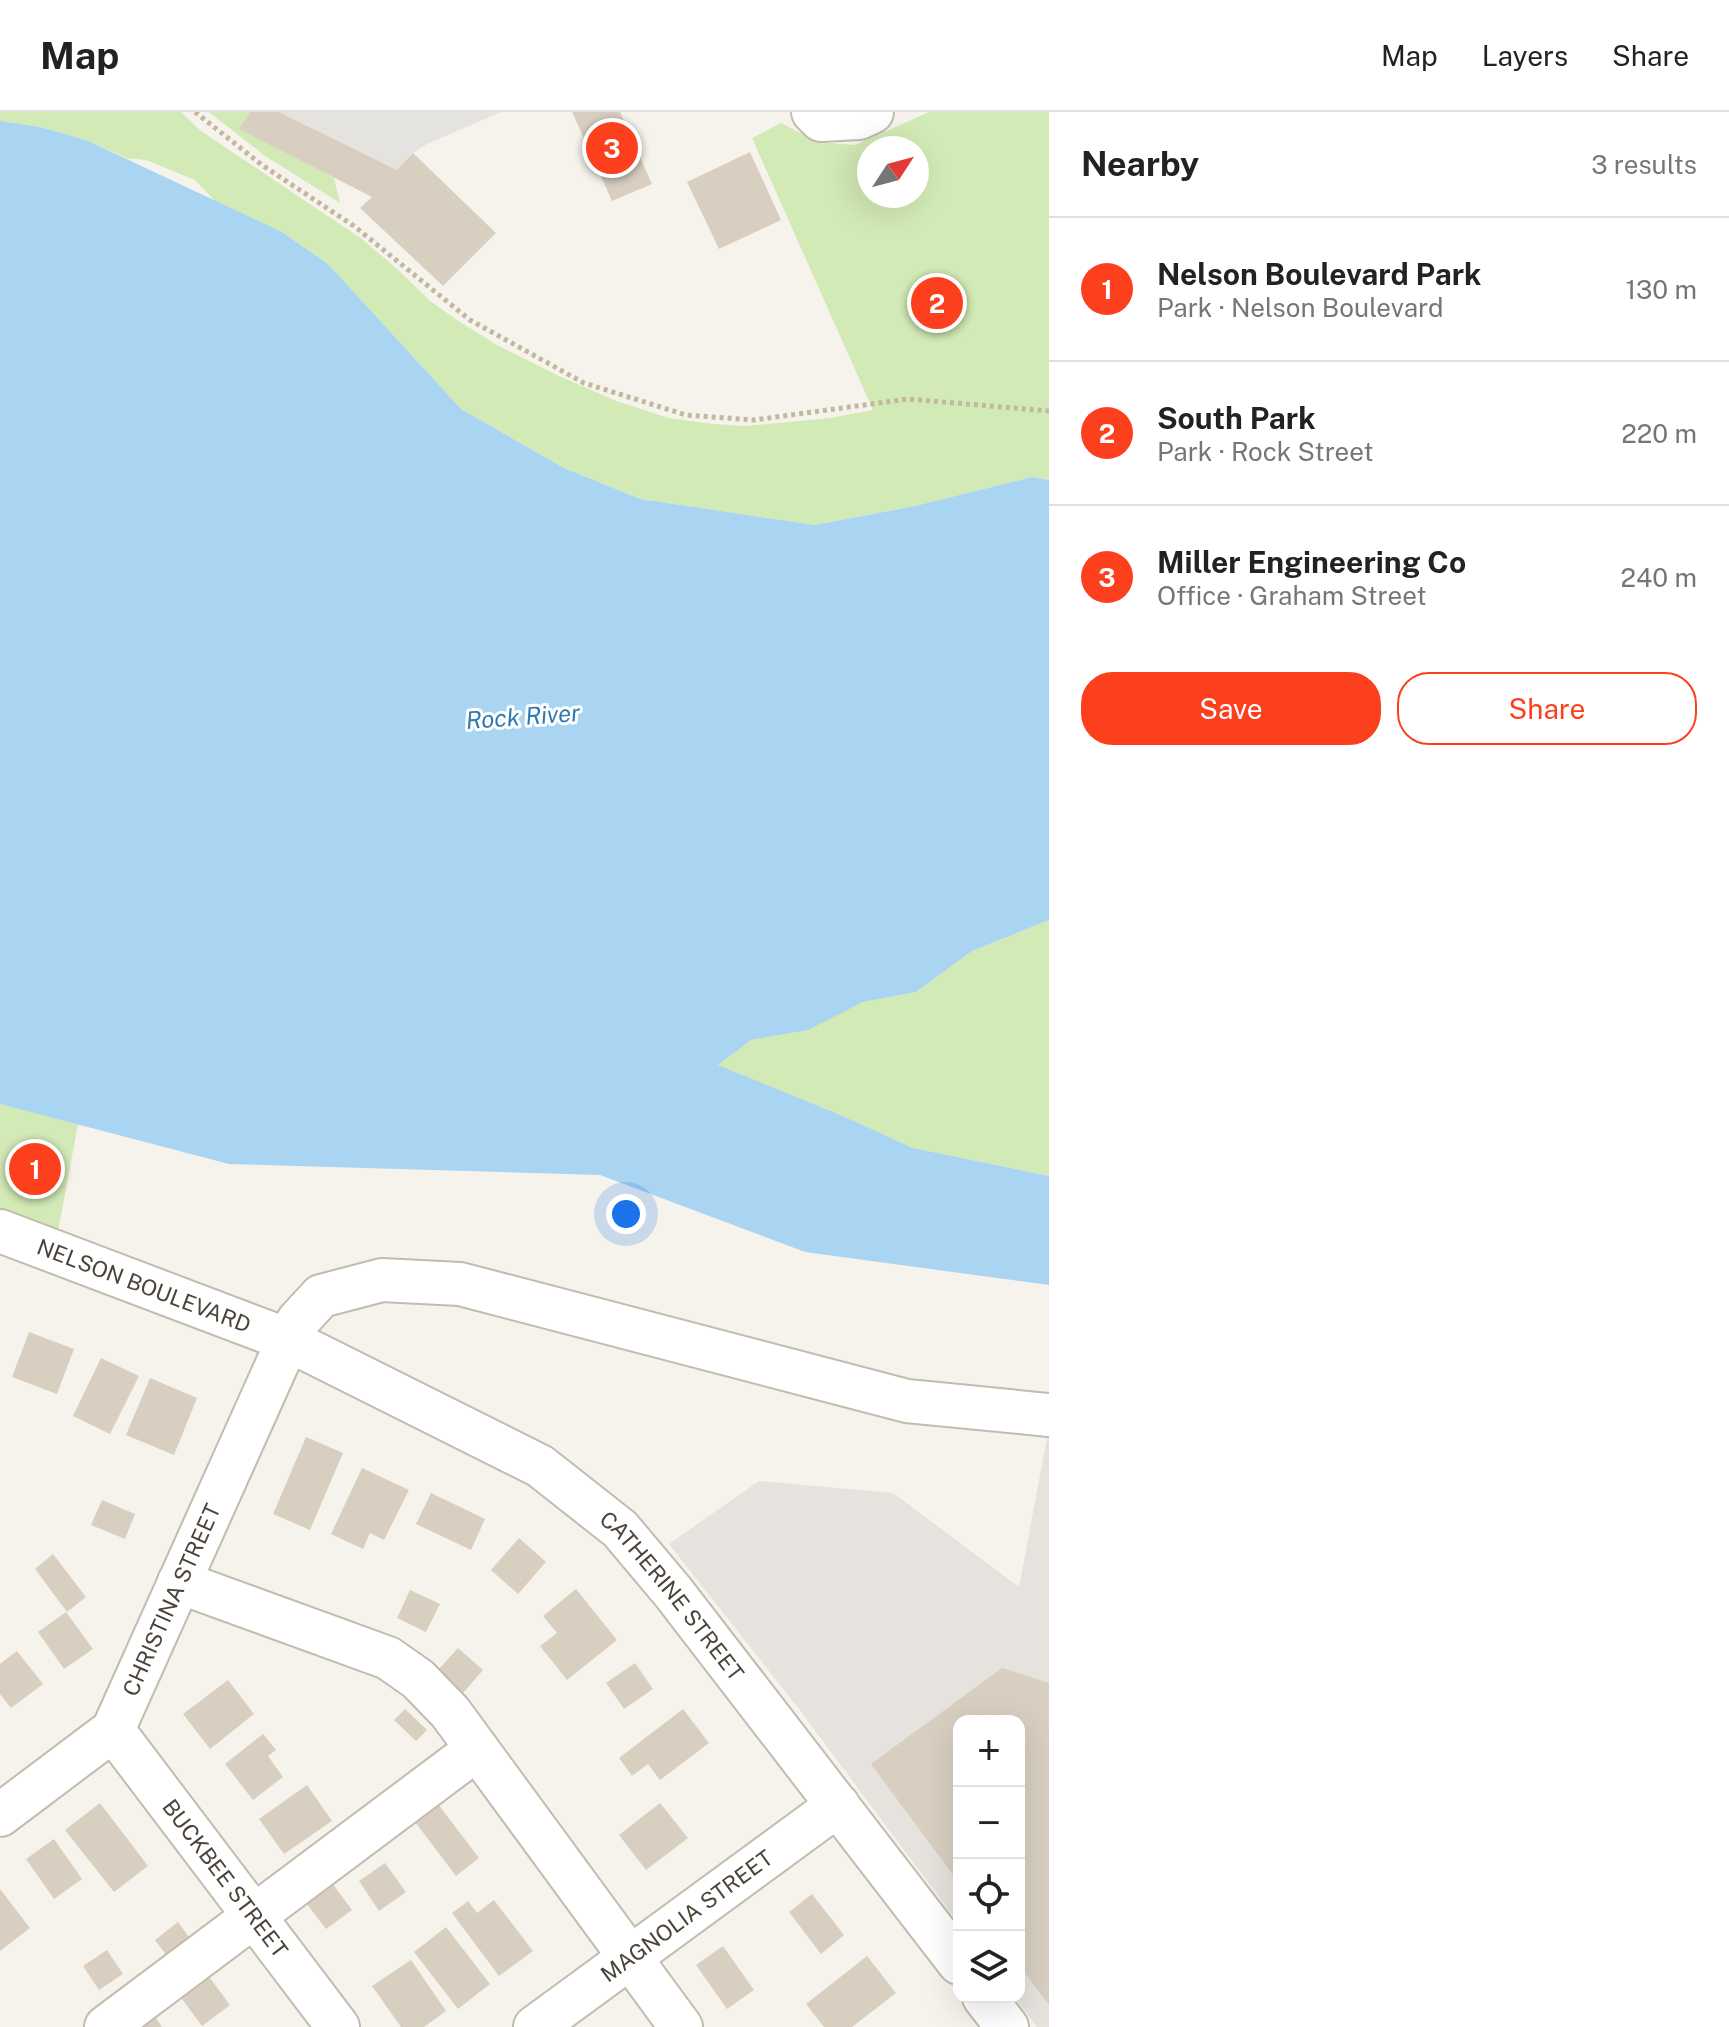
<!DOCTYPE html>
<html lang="en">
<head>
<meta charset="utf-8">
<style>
	:root { --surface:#fff; --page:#f6f6f6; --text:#222; --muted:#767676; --line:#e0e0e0; --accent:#fc3f1d }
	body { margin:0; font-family:"Public Sans",sans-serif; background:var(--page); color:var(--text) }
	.controls { position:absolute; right:24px; bottom:24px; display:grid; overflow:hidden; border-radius:16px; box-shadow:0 8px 32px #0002 }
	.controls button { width:72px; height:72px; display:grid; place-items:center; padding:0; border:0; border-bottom:2px solid var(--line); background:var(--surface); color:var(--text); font:40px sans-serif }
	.compass { position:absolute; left:857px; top:24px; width:72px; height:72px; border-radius:50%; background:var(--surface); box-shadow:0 8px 32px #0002; rotate:54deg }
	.you { position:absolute; left:626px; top:1102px; width:28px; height:28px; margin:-20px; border:6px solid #fff; border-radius:50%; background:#1a73e8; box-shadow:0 0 0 12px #1a73e833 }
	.badge { display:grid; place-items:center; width:52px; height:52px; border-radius:50%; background:var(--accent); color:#fff; font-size:26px; font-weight:700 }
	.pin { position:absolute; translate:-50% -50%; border:4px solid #fff; box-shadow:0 2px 8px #0006 }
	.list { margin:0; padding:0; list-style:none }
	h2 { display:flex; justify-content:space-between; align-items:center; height:104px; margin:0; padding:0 32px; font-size:34px }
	h2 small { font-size:26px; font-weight:400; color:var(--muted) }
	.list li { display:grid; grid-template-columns:52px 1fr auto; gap:24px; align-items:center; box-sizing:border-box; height:144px; padding:0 32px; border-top:2px solid var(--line) }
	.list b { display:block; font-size:30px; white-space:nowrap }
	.list p { margin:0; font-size:26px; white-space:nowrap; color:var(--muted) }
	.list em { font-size:26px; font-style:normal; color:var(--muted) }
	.actions { display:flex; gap:16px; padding:24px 32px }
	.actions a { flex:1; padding:18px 0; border:2px solid var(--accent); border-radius:32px; text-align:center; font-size:28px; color:var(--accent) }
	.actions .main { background:var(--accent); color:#fff }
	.icon { flex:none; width:44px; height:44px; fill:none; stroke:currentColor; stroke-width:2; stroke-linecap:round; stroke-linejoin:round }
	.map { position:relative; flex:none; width:1049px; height:1915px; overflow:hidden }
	header { display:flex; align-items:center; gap:48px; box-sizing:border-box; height:112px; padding:0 40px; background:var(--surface); border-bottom:2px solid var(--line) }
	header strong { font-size:38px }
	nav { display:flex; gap:44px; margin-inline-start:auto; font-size:28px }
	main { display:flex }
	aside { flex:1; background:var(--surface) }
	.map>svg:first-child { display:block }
	.industrial { fill:#e6e2dd }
	.green { fill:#d2eab5; fill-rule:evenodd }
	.parking { fill:#e5e3e0 }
	.water { fill:#a9d4f2 }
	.building { fill:#d8cfc1 }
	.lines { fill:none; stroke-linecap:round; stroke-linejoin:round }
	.minor-casing { stroke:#c2bbae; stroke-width:46 }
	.path { stroke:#c4b79f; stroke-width:5; stroke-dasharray:4 4; stroke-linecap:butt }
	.minor { stroke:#fff; stroke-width:42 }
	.labels { text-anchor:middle; stroke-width:6; stroke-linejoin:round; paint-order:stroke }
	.street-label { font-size:22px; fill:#4b4439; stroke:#fff }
	.water-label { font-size:24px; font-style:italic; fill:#2e7ab2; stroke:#fff }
</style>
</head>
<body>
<header>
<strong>Map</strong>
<nav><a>Map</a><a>Layers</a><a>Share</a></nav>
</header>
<main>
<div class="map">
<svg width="1049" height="1915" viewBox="0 0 1049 1915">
	<rect width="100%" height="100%" fill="#f6f3ec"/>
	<path class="industrial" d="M 1049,1315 L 1049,1915 L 1037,1915 L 1014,1885 L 1019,1885 L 1019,1609 L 959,1609 L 959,1812 L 799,1597 L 669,1432 L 759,1369 L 893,1381 L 1019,1475 Z"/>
	<path class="green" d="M 0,0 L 181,0 L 201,19 L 362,127 L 397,157 L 430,189 L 457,208 L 497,233 L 559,264 L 616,289 L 669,306 L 713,312 L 745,314 L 830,306 L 873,298 L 752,26 L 781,11 L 818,30 L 855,33 L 929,0 L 1049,0 L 1049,368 L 1032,365 L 915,394 L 815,413 L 640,387 L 564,356 L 461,297 L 328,152 L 282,120 L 215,89 L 195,68 L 146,48 L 126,46 L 86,28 L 40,15 L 0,9 ZM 869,36 L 917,36 L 917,84 L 869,84 Z
		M 209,0 L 250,0 L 240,17 L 334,66 L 340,91 L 265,44 Z
		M 1049,808 L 1049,1064 L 913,1036 L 843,1004 L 717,953 L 751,928 L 807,918 L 863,890 L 916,880 L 972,839 Z
		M 0,992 L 78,1012 L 57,1125 L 0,1103 Z"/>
	<path class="parking" d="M 279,0 L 501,0 L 427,32 L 413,41 L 397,58 Z"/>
	<path class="water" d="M 0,9 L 40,15 L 86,28 L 282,120 L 328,152 L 461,297 L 564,356 L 640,387 L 815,413 L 915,394 L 1032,365 L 1049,368 L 1049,808 L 972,839 L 916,880 L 863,890 L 808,918 L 751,928 L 718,953 L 843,1004 L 913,1036 L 1049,1064 L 1049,1173 L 805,1140 L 600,1063 L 229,1052 L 0,992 Z"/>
	<path class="building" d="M 250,0 L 279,0 L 397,58 L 413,41 L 496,121 L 443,174 L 360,96 L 372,85 L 239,17 Z
		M 572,0 L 620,0 L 652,72 L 612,89 Z
		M 750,40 L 781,108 L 719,137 L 687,70 Z
		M 29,1220 L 74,1237 L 57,1282 L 12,1265 Z
		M 101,1246 L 139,1264 L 110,1322 L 73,1304 Z
		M 150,1266 L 197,1286 L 174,1343 L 126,1323 Z
		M 306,1325 L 343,1341 L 310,1418 L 273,1402 Z
		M 362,1356 L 409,1378 L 384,1428 L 370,1421 L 363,1437 L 331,1422 Z
		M 431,1381 L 485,1407 L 471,1438 L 416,1412 Z
		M 102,1388 L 135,1402 L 125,1427 L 91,1413 Z
		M 519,1426 L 546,1450 L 518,1482 L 491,1458 Z
		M 53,1442 L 86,1485 L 67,1500 L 35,1457 Z
		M 576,1477 L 617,1528 L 567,1568 L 540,1534 L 557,1521 L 543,1504 Z
		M 410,1478 L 440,1492 L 426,1520 L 397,1506 Z
		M 66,1500 L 93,1537 L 64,1557 L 38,1520 Z
		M 458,1536 L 483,1558 L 463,1581 L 438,1558 Z
		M 17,1539 L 43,1572 L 11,1596 L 0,1582 L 0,1552 Z
		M 635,1551 L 653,1577 L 624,1597 L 606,1571 Z
		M 1002,1556 L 1049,1571 L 1049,1893 L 1019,1853 L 1019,1609 L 959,1609 L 959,1771 L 871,1652 Z
		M 228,1568 L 254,1602 L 210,1637 L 183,1602 Z
		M 405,1597 L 427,1618 L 416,1629 L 394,1608 Z
		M 683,1597 L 709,1631 L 660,1668 L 648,1652 L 632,1664 L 619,1646 Z
		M 263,1622 L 276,1638 L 268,1644 L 283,1665 L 253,1688 L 225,1652 Z
		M 307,1673 L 332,1709 L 284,1742 L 259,1707 Z
		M 435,1688 L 479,1746 L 456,1764 L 412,1706 Z
		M 100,1691 L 148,1754 L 114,1780 L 65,1718 Z
		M 660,1691 L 688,1726 L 646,1758 L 619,1723 Z
		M 54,1727 L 82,1767 L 54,1787 L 26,1747 Z
		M 385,1751 L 406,1780 L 379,1799 L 359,1769 Z
		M 332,1771 L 352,1798 L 326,1817 L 306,1791 Z
		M 0,1777 L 30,1816 L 0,1839 Z
		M 812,1782 L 844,1823 L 821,1842 L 789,1800 Z
		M 494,1788 L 533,1839 L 499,1864 L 452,1801 L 468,1789 L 477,1801 Z
		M 178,1810 L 195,1833 L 172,1851 L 155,1828 Z
		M 446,1815 L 490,1872 L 458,1897 L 414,1840 Z
		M 723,1834 L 754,1878 L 727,1897 L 696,1853 Z
		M 107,1838 L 123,1862 L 99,1878 L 83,1854 Z
		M 867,1844 L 896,1881 L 852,1915 L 824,1915 L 806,1892 Z
		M 411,1848 L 446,1899 L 424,1915 L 401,1915 L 372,1874 Z
		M 207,1862 L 230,1893 L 202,1914 L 179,1883 Z
		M 154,1903 L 162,1915 L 137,1915 Z"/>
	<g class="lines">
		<g class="minor-casing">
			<g id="minor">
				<path d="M 813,0 L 821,8 L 859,6 L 872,0"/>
				<path id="s1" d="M 0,1119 L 288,1228 L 540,1354 L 620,1417 L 673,1480 L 959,1851"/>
				<path d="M 179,1470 L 388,1546 L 418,1567 L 450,1600 L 681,1915"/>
				<path id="s2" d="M 113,1618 L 338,1915"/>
				<path id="s3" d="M 0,1703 L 113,1618 L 288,1228 L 298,1209 L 321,1184 L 382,1168 L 460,1172 L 907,1289 L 1049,1303"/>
				<path d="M 984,1885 L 1007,1915"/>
				<path d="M 106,1915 L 477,1637"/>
				<path id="s4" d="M 535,1915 L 838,1693"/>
			</g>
		</g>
		<path class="path" d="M 195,0 L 262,53 L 354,114 L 470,208 L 584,271 L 686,303 L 754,308 L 908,287 L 1049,299"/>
		<use href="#minor" class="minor"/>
	</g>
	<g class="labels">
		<g class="street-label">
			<text dy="8" stroke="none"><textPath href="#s1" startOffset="154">NELSON BOULEVARD</textPath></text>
			<text dy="8" stroke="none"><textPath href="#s1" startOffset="776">CATHERINE STREET</textPath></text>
			<text dy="8" stroke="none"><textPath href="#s3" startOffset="284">CHRISTINA STREET</textPath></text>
			<text dy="8" stroke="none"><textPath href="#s2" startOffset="186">BUCKBEE STREET</textPath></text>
			<text dy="8" stroke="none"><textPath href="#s4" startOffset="188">MAGNOLIA STREET</textPath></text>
		</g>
		<g class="water-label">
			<text transform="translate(523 605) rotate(-4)" y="8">Rock River</text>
		</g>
	</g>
</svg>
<div class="controls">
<button>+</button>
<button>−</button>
<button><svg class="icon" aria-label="locate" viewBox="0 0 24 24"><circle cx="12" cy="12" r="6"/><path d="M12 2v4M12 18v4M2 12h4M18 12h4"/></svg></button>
<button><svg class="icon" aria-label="layers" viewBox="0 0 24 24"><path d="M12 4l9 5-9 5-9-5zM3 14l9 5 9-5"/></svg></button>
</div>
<svg class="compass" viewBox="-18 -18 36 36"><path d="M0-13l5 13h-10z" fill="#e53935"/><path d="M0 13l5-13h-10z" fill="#767676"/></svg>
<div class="you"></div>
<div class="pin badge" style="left:35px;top:1057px">1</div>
<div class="pin badge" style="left:937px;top:191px">2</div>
<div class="pin badge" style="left:612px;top:36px">3</div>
</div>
<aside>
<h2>Nearby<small>3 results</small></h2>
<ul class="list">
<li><span class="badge">1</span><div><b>Nelson Boulevard Park</b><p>Park · Nelson Boulevard</p></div><em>130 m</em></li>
<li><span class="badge">2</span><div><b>South Park</b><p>Park · Rock Street</p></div><em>220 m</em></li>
<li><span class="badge">3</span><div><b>Miller Engineering Co</b><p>Office · Graham Street</p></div><em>240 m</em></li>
</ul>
<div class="actions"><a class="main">Save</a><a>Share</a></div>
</aside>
</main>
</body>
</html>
